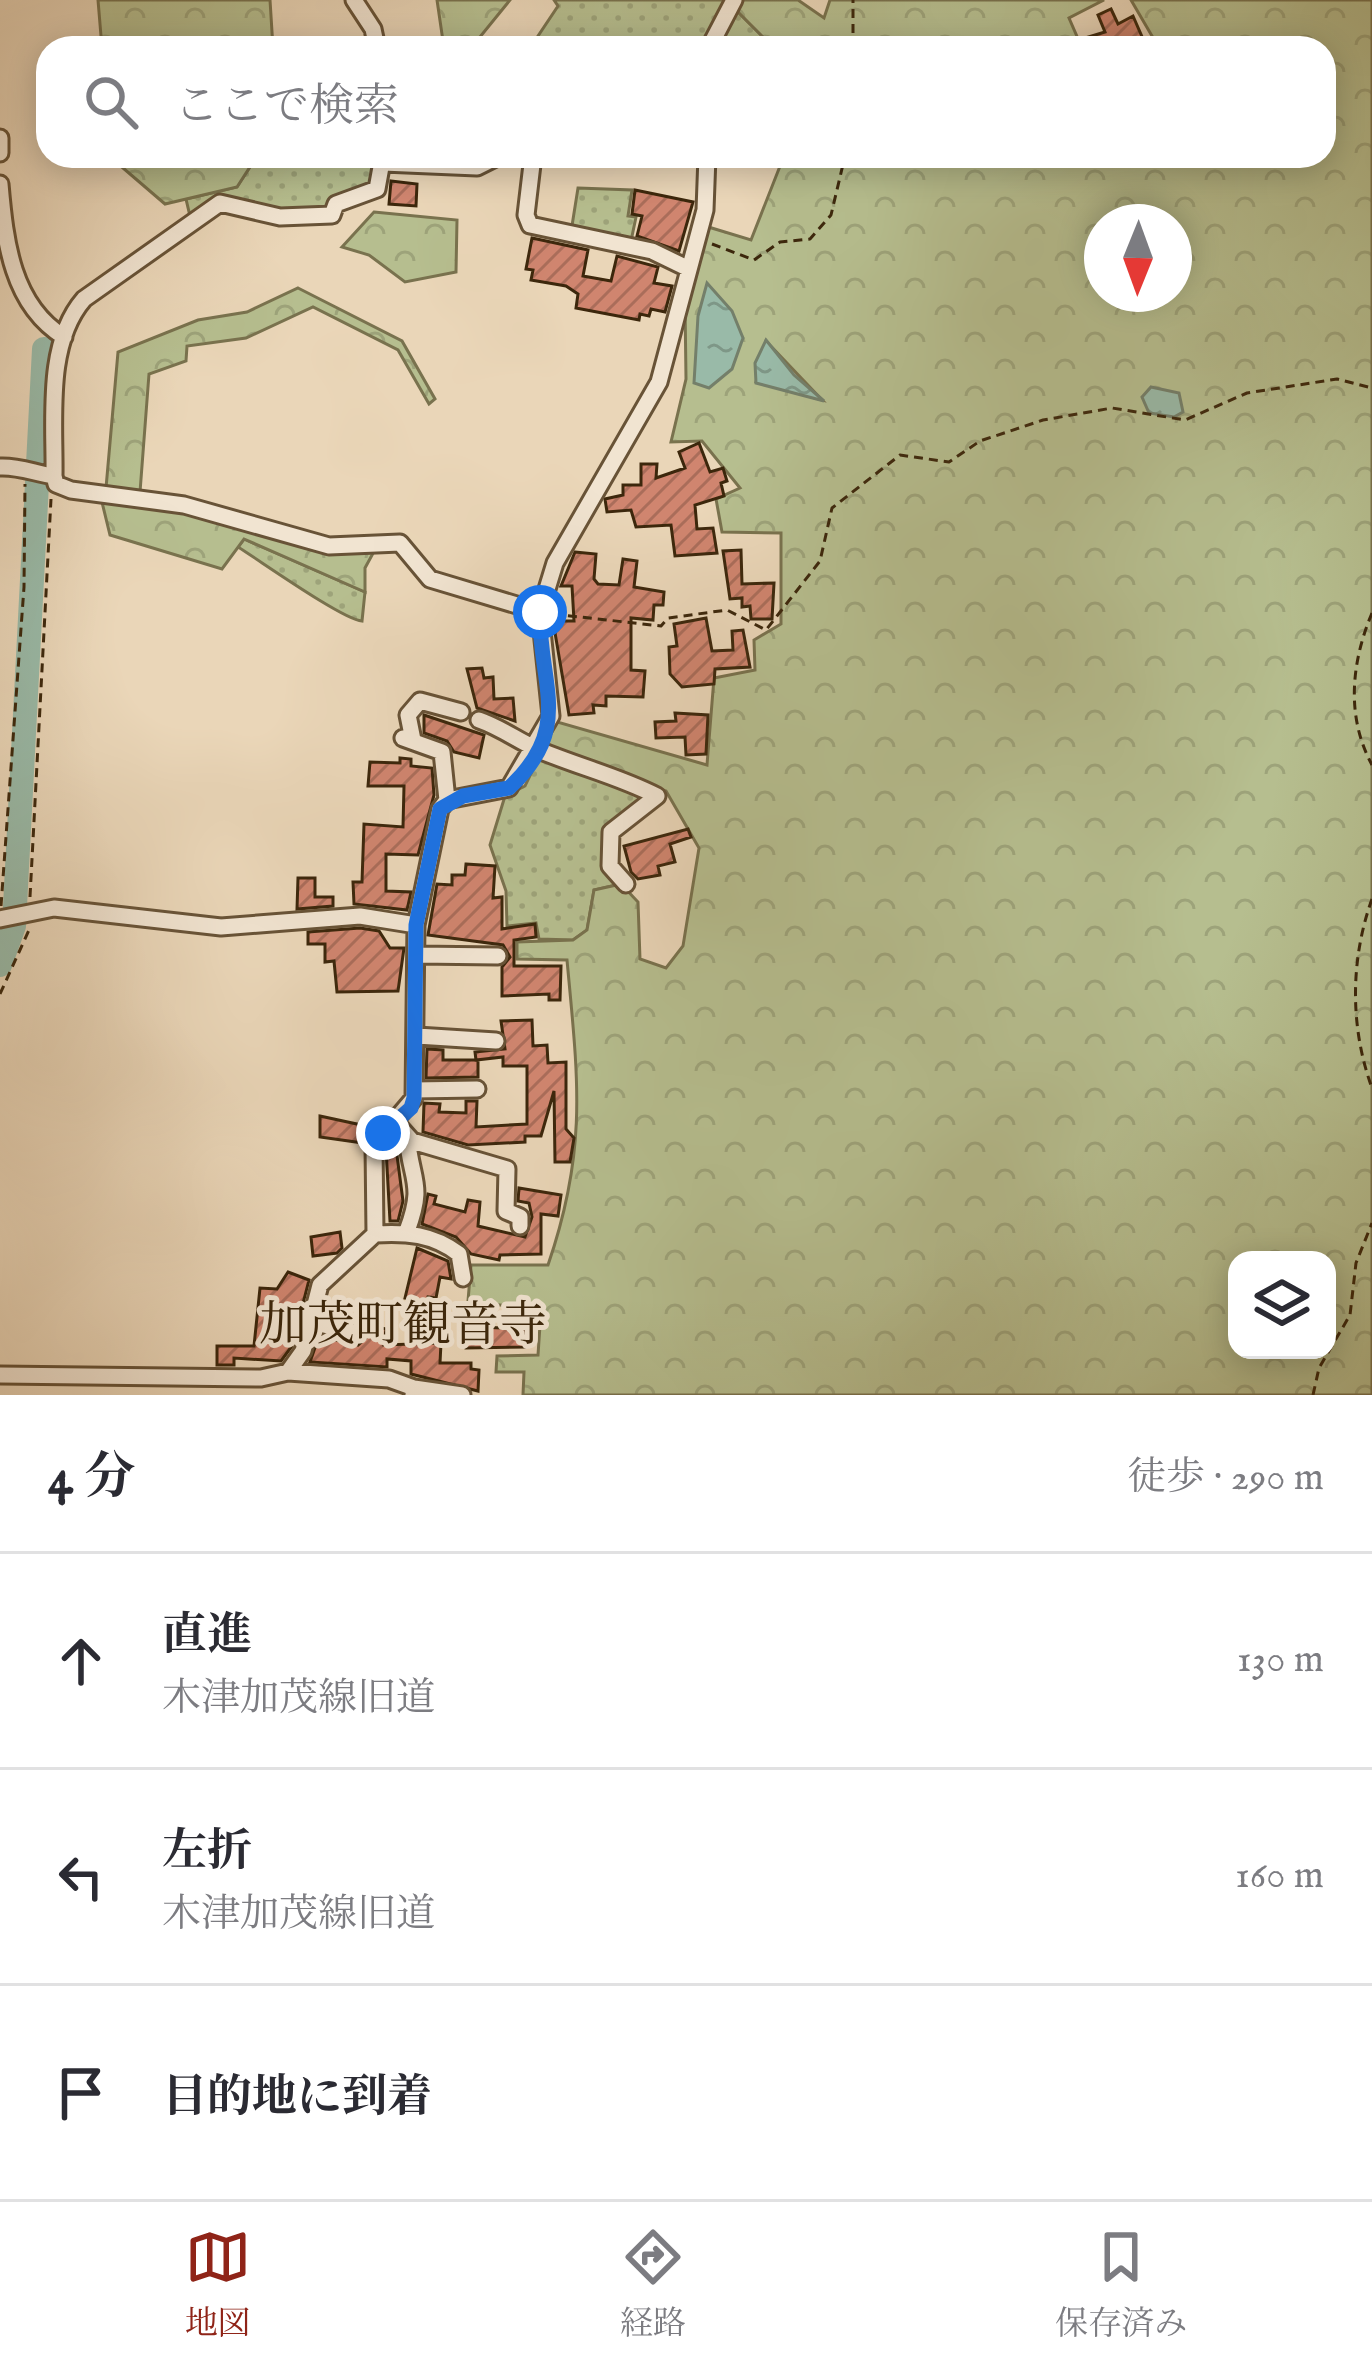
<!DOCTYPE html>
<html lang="ja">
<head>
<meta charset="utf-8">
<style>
	:root { --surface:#fff; --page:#f2f2f3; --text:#2b2b33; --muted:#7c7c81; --line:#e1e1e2; --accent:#8f2418 }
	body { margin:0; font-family:"IM FELL English","Noto Serif JP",serif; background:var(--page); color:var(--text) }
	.controls { position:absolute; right:36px; bottom:36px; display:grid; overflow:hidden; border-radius:24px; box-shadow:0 6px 30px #0003 }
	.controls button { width:108px; height:108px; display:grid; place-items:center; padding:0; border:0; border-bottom:3px solid var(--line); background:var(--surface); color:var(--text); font:60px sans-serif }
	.compass { position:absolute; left:1084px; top:204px; width:108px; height:108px; border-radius:50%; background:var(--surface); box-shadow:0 6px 30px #0003; rotate:181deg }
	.stop { position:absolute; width:36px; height:36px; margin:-27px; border:9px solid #1a73e8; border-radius:50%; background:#fff }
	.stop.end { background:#1a73e8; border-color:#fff; box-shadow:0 3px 12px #0008 }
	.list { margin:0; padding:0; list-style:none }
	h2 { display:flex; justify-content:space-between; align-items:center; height:156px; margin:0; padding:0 48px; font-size:51px }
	h2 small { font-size:39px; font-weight:400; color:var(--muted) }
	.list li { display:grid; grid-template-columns:78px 1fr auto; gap:36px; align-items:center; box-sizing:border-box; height:216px; padding:0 48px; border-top:3px solid var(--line) }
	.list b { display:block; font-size:45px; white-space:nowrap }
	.list p { margin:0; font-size:39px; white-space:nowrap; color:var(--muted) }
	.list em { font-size:39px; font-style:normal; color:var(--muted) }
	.icon { flex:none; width:66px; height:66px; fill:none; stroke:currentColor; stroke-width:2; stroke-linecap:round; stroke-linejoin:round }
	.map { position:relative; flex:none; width:1372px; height:1395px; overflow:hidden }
	.search { position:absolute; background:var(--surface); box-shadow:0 6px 30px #0003; left:36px; right:36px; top:36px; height:132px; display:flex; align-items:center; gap:30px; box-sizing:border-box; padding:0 42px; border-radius:36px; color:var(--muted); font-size:45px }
	.sheet { height:804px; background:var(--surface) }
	nav { display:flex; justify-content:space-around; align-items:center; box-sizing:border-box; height:168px; border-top:3px solid var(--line); background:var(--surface); font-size:33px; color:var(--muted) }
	nav a { display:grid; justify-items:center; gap:6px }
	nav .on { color:var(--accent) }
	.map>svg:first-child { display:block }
	.grass { fill:url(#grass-dots); stroke:#79724e; stroke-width:3 }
	.forest { fill:url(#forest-crowns); stroke:#79724e; stroke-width:3; fill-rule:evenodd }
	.water { fill:url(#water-ripples); stroke:#747f6a; stroke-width:3 }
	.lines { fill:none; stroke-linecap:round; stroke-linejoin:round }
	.river { stroke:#99baa8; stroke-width:24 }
	.building { fill:url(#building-hatch); stroke:#3c270c; stroke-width:3 }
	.minor-casing { stroke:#685337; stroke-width:21 }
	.path { stroke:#3c270c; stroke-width:3; stroke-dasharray:9 6; stroke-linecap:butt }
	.minor { stroke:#f1e4d1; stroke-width:15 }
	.route { stroke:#1a73e8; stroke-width:15 }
	.labels { text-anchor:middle; stroke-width:10; stroke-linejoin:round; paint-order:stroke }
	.quarter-label { font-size:48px; fill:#3c270c; stroke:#f1e4d1 }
</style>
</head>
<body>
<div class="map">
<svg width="1372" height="1395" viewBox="0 0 1372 1395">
	<defs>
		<pattern id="grass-dots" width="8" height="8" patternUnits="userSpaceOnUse" patternTransform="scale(3)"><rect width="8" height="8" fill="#b6be8f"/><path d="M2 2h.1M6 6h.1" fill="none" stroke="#9da37a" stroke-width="1.8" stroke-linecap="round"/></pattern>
		<pattern id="forest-crowns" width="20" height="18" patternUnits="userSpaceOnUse" patternTransform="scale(3)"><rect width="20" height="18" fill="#b6be8f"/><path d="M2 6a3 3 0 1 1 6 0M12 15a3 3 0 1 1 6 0" fill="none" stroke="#9da37a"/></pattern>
		<pattern id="water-ripples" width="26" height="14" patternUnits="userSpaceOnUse" patternTransform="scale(3)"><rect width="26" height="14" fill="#99baa8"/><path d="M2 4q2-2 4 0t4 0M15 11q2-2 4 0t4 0" fill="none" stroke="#7e9787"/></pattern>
		<pattern id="building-hatch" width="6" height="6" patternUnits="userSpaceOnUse" patternTransform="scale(3)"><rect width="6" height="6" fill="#d0856f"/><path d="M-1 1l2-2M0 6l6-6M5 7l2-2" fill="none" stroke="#aa6d5a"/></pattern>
	</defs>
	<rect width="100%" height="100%" fill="#ead6b8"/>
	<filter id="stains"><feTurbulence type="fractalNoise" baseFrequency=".00167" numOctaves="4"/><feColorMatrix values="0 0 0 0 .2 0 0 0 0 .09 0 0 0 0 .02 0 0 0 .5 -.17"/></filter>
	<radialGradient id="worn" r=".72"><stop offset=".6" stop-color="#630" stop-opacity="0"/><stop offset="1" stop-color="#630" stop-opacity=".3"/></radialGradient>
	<path class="grass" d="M 554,0 L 728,0 L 703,46 L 693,41 L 688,48 L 530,48 L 558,6 Z
		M 736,10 L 774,48 L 715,48 Z
		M 257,156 L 373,156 L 381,161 L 379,180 L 329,213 L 277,210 L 218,197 L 190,216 L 186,199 L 237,187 Z
		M 578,188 L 632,190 L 628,216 L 636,217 L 631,241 L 571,232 Z
		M 244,539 L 365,592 L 362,621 C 342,619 262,562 238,547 Z
		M 540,755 L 649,795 L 610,828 L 621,884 L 594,890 L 587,930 L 573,940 L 539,939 L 536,923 L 507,926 L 506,891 L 490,845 L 505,796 L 525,786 Z"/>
	<path class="forest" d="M 98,0 L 270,0 L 273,48 L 102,48 Z
		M 437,0 L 510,0 L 471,48 L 444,48 Z
		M 740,0 L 798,0 L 824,18 L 830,0 L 1104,0 L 1069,18 L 1082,48 L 774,48 L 736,10 Z
		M 1131,0 L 1372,0 L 1372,1395 L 523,1395 L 524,1372 L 496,1372 L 497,1356 L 538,1355 L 541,1310 L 468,1301 L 471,1265 L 548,1265 C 588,1149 578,1079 567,960 L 517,959 L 517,942 L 573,940 L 587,930 L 594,890 L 621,884 L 638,902 L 640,959 L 666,968 L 683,946 L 699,848 L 666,791 L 540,755 L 554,721 L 707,765 L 714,678 L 755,670 L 754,640 L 781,624 L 781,533 L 722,532 L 716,499 L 740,488 L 702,441 L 671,442 L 686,379 L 685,303 L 705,226 L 751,240 L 784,156 L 1324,156 L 1324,48 L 1159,48 ZM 1102,222 L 1174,222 L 1174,294 L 1102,294 ZM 766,341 L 822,400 L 756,382 ZM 1237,1260 L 1327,1260 L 1327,1350 L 1237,1350 Z
		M 109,156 L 257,156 L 237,187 L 165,204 Z
		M 374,212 L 457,220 L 456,272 L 405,282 L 369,255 L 342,247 Z
		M 298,288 L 402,341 L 435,399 L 429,404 L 398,350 L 313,307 L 246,338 L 187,346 L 186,361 L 149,374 L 140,492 L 106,488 L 118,352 L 198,320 L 247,312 Z
		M 100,494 L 240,525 L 377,546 L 365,568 L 365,592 L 244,539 L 222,569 L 110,535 Z"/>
	<path class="water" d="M 707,283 L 732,311 L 743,338 L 732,369 L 709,388 L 694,383 L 698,316 Z
		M 766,340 L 794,375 L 824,401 L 756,383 L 755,363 Z
		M 1151,387 L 1179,393 L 1183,412 L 1174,417 L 1149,413 L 1142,397 Z"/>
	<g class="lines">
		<path class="river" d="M 0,965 L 14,926 L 16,887 L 44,349"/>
	</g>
	<path class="building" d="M 1111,9 L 1118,24 L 1133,16 L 1143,39 L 1123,48 L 1088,48 L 1085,38 L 1105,32 L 1098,15 Z
		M 391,181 L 417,184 L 416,206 L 389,204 Z
		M 635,190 L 693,202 L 679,251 L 637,236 L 642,216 L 632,214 Z
		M 532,238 L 588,250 L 583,276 L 611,281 L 617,256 L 658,267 L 654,283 L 672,286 L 665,312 L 651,309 L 649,316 L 640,314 L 639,320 L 576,308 L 578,294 L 566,286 L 531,280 L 533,270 L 526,269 Z
		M 699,443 L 710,472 L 723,468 L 727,481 L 721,483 L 724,496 L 695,505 L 697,529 L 713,528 L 717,553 L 675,556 L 671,525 L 636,527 L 631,510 L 607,512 L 605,499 L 623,495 L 623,485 L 641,485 L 641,464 L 657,464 L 656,478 L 685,468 L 679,452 Z
		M 741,550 L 742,584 L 774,583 L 772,619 L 751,619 L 750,606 L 742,607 L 742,598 L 730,599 L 723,551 Z
		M 575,552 L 596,554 L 594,579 L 598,584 L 619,585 L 623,559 L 637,561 L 634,587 L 664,592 L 663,605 L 654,605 L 653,620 L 631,618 L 631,670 L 645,671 L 643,697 L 606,696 L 606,706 L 593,705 L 594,713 L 569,715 L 553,621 L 574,621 L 572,586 L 561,586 Z
		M 706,618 L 712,651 L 733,650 L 732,631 L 743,630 L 750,667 L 715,669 L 714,684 L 682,687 L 670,674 L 669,647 L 677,646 L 674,624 Z
		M 482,668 L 484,678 L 493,677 L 494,699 L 513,698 L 515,721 L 477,708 L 467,669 Z
		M 675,713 L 708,715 L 706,754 L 686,755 L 685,737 L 656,738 L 655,722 L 676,721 Z
		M 424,715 L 484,735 L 479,758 L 454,752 L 447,741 L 424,733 Z
		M 400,758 L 411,759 L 411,766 L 432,768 L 434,795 L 418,855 L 386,854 L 386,891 L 411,892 L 407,910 L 354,904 L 353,882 L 362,882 L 364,824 L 403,827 L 404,786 L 368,786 L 370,762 L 400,763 Z
		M 688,829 L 691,837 L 670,844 L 675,862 L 658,866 L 660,875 L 638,879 L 631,872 L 624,846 Z
		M 466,864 L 495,866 L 493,898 L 502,897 L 502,929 L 535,924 L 536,937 L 514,940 L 514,966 L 561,966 L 560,1000 L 549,1000 L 549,994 L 502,996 L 502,967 L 510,957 L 503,945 L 428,935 L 437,884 L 452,885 L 452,875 L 465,875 Z
		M 298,878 L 315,878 L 315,897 L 333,897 L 333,906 L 297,909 Z
		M 360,928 L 379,931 L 390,948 L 404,948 L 398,991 L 337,992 L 334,961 L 325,962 L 325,944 L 308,944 L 308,932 Z
		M 532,1020 L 533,1046 L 547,1045 L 548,1063 L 566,1062 L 566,1129 L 574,1138 L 570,1162 L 555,1162 L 554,1091 L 541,1136 L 525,1136 L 525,1142 L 468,1145 L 423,1132 L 424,1103 L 440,1104 L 439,1112 L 466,1113 L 466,1101 L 477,1101 L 476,1127 L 527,1124 L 527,1066 L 503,1066 L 503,1057 L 476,1060 L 475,1052 L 505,1049 L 501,1021 Z
		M 427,1049 L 443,1050 L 443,1060 L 478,1060 L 478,1077 L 426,1078 Z
		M 320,1116 L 366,1126 L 363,1143 L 320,1137 Z
		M 396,1148 L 403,1201 L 398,1221 L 390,1221 L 386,1149 Z
		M 519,1188 L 561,1195 L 558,1216 L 541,1214 L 541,1254 L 500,1255 L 499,1260 L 471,1254 L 456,1237 L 422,1224 L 428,1194 L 436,1196 L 434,1204 L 465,1212 L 468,1200 L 480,1202 L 478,1226 L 525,1237 L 532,1217 L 529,1203 L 518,1201 Z
		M 340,1232 L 342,1248 L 337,1253 L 313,1256 L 311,1237 Z
		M 417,1248 L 448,1261 L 451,1279 L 440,1277 L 436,1298 L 428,1297 L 424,1314 L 412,1311 L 414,1300 L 405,1298 Z
		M 288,1272 L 309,1280 L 292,1346 L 281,1361 L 234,1358 L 234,1365 L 217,1365 L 217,1346 L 254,1346 L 260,1288 L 277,1289 Z
		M 465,1308 L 478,1309 L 477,1327 L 526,1329 L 525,1347 L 466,1348 Z
		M 365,1325 L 386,1329 L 384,1345 L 441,1343 L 440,1363 L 471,1363 L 471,1369 L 479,1370 L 478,1391 L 411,1374 L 411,1361 L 387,1359 L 387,1367 L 310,1362 L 319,1336 L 358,1345 L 367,1337 Z"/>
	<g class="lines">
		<g class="minor-casing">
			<path id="minor" d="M 354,0 L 373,29 L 377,48
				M 709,48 L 734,0
				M 0,138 L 0,153
				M 533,156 L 526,215 L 530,225 L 652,251 L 687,268
				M 383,163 L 477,167 L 499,156
				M 0,184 C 5,242 12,305 64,337
				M 0,467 C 19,466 34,473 54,476 L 56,484 L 71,490 L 184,505 L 329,546 L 400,543 L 430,579 L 540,612
				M 54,476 C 55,421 45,344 84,299 L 220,203 L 280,217 L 332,215 L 336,204 L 377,189 L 383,156
				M 479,720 C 502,728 518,741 539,750 C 579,767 618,776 657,796 L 611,832 L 610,866 L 626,884
				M 403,738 L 442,752 L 447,800
				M 413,740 L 408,715 L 420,701 L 461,712
				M 0,919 L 54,908 L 221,927 L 360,916 L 416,925
				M 417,955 L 498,956
				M 417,1036 L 496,1041
				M 414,1090 L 477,1089
				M 396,1123 L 412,1141 L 507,1169 L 506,1211 L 520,1217 L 520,1226
				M 407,1231 C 425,1183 411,1182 407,1136
				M 375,1234 C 406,1232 433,1234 459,1254 L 463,1278
				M 308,1321 L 356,1333
				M 288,1372 L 389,1379 L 414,1388 L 413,1395
				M 0,1375 L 261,1378 L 288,1372 L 303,1351 L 320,1285 L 375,1234 L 374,1145 L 414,1098 L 416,925 L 440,809 L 447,800 L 509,788 L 551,716 L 540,612 L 555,563 L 659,382 L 705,210 L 707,156
				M 414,1388 L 462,1395"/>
		</g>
		<path class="path" d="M 853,48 L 853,0
			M 712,244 L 754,260 L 780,242 L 810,239 L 831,215 L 845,156
			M 1372,613 C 1351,663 1346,717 1372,765
			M 553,614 L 661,626 L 668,618 L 727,610 L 766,630 L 820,561 L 832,508 L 900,455 L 949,462 L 980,441 L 1043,420 L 1112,408 L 1185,420 L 1247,393 L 1337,379 L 1372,388
			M 30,897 L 51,499
			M 1372,899 C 1350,960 1350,1028 1372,1088
			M 1,906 L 24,587 L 25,484
			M 0,994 L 29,930
			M 1313,1395 L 1319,1368 L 1350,1315 L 1356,1263 L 1372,1223"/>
		<use href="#minor" class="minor"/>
	</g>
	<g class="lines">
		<path class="route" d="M 383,1133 L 411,1108 L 414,1098 L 416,925 L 440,809 L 463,796 L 509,788 C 575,727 538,683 540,612"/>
	</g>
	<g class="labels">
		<g class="quarter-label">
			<text x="403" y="1340">加茂町観音寺</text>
		</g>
	</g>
	<rect width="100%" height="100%" filter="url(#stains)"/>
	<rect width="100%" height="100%" fill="url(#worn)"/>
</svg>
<div class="controls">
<button><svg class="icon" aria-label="layers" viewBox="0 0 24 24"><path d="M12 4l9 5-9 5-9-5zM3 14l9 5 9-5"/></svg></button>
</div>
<svg class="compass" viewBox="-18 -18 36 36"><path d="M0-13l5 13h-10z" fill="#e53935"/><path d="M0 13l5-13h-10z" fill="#7c7c81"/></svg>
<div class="stop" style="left:540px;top:612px"></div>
<div class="stop end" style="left:383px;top:1133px"></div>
<div class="search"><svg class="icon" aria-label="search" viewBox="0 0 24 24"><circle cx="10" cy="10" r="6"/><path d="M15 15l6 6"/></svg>ここで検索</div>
</div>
<section class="sheet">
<h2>4 分<small>徒歩 · 290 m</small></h2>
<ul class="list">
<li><svg class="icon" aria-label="ahead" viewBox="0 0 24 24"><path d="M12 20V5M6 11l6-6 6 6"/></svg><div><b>直進</b><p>木津加茂線旧道</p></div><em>130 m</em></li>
<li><svg class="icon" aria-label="left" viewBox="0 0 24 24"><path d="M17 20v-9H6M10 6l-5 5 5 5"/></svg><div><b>左折</b><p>木津加茂線旧道</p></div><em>160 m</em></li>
<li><svg class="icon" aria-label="arrive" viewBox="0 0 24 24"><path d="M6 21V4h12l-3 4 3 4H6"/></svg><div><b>目的地に到着</b></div></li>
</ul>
</section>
<nav>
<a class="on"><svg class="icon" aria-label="map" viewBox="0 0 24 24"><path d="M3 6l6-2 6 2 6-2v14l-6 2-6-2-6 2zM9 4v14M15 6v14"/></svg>地図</a>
<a><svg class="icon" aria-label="directions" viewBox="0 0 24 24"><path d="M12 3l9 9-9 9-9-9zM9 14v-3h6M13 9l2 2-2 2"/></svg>経路</a>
<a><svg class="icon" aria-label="saved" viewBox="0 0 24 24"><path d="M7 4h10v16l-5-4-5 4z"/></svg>保存済み</a>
</nav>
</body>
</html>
